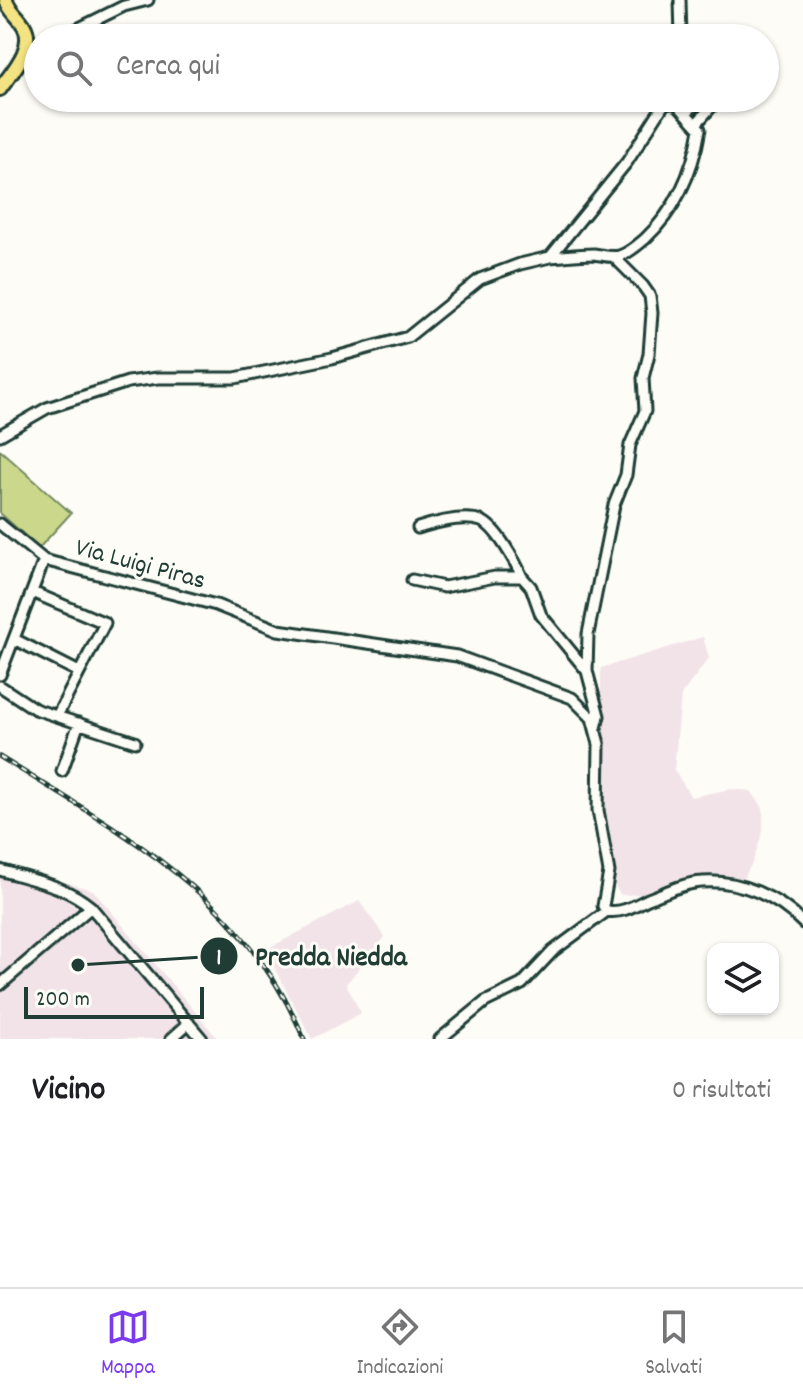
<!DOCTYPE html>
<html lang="it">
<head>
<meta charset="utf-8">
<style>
	:root { --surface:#fff; --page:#f2f2f2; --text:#202124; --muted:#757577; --line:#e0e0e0; --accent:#7c3aed }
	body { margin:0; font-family:Dekko,sans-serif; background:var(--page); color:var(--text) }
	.controls { position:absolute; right:24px; bottom:24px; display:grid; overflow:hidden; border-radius:16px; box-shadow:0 2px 6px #0004 }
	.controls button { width:72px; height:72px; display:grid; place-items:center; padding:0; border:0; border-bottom:2px solid var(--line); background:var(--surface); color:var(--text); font:40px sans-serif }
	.scale { position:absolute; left:24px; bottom:20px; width:180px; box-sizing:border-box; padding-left:8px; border:4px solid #1f3d34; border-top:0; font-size:22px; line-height:28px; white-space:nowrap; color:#1f3d34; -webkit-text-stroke:6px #fdfcf7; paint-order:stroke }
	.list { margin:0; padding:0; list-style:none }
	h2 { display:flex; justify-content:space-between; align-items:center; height:104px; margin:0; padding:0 32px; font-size:34px }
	h2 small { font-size:26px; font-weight:400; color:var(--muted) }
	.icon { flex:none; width:44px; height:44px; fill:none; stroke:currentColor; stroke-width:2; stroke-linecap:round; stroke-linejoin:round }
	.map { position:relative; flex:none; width:803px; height:1039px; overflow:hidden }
	.search { position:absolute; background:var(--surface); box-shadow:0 2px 6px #0004; left:24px; right:24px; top:24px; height:88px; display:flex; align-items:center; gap:20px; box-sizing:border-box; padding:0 28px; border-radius:44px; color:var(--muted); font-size:30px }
	.sheet { height:248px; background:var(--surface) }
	nav { display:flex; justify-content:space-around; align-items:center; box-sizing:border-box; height:112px; border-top:2px solid var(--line); background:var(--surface); font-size:22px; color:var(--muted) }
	nav a { display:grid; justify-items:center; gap:4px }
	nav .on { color:var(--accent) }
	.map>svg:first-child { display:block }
	.built { fill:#f2e3e9 }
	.green { fill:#cbd88c; stroke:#758a60; stroke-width:2 }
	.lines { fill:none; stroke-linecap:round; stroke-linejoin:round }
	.minor-casing { stroke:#1f3d34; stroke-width:15 }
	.highway-casing { stroke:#1f3d34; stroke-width:18 }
	.minor { stroke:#fdfcf7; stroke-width:9 }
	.highway { stroke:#f4e382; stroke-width:12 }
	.rail-casing { stroke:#1f3d34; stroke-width:5 }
	.rail { stroke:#fdfcf7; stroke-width:2; stroke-dasharray:6; stroke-linecap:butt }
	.labels { text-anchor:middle; stroke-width:6; stroke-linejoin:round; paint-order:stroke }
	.street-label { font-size:26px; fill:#1f3d34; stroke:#fdfcf7 }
	.leader { fill:none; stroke:#1f3d34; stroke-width:3 }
	.callout-dot { fill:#1f3d34; stroke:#fdfcf7; stroke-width:3 }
	.mark-label { font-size:24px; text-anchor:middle; font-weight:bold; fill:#fff }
	.callout-label { font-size:28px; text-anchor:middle; font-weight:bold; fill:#1f3d34; stroke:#fdfcf7; stroke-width:6; stroke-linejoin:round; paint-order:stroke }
</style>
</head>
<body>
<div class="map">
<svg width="803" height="1039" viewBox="0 0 803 1039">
	<rect width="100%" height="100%" fill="#fdfcf7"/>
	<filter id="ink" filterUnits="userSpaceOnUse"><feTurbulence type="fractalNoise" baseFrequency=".0125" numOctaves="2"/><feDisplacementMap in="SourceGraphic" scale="16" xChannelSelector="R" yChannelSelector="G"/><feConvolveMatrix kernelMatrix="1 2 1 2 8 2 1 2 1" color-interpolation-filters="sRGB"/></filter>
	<g filter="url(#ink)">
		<path class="built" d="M 703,637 L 709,658 L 681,695 L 674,770 L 691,797 L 731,789 L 751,791 L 763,808 L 763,831 L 753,861 L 743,879 L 678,878 L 643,894 L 621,895 L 613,884 L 615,867 L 601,807 L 601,668 Z
			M 0,865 L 93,890 L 218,1039 L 0,1039 Z
			M 359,901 L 385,937 L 346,984 L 361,1013 L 312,1039 L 265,950 Z"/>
		<path class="green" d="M 0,450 L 71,513 L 39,548 L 0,513 Z"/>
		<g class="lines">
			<g class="minor-casing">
				<path id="minor" d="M 680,0 L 681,38
					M 59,38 L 124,6 L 148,0
					M 686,113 L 702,98
					M 696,124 L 719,98
					M 550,257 C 565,256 579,254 594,254 C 602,255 611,258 619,256 C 628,254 638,245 645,239 C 677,209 693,172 700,129 L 679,106 L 667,99
					M 0,435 L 47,408 L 128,382 L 158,378 L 235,378 L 332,358 L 408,337 L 480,279 L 520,264 L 550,257 L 627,162 L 668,98
					M 0,524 L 44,560 L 216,605 L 278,630 L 457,656 L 572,698 L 592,718 L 599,744 L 598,810 L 609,872 L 603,906 L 607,911
					M 418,528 C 434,523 464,515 481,521 C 496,526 516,563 522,577
					M 412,580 L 444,587 L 495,577 L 522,577 L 531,587 L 541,615 L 587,671
					M 32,592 L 105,623 L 57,716
					M 14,639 L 79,672
					M 0,675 L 44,560
					M 0,686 L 35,709 L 135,742
					M 596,728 L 599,716 L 587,671 L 588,634 L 614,505 L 626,475 L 630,445 L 645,411 L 643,378 L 649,354 L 652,313 L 650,296 L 643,286 L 614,257
					M 62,771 L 79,723
					M 0,870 C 32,880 65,885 91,907 L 202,1039
					M 607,911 C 621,914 636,905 648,899 C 665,893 683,883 702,882 C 739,879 778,897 803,923
					M 0,985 L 91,907
					M 171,1039 L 189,1023
					M 440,1039 L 485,1002 L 522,984 L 553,951 L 607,911"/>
			</g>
			<g class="highway-casing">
				<path id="highway" d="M 0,89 C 11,73 36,47 24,26 C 18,15 10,12 6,0"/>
			</g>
			<use href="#minor" class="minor"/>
			<use href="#highway" class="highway"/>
			<g class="rail-casing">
				<path id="rail" d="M 0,757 C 124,834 245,896 304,1039"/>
			</g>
			<use href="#rail" class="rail"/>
		</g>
	</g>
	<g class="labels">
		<g class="street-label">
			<text transform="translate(141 562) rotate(15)" y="9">Via Luigi Piras</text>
		</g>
	</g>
	<path class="leader" d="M78 965L219 956"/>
	<g class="callout-dot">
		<circle cx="78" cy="965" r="8"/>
		<circle cx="219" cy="956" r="20"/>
	</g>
	<g class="mark-label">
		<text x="219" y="964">1</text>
	</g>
	<g class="callout-label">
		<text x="331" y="965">Predda Niedda</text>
	</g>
</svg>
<div class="controls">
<button><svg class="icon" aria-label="layers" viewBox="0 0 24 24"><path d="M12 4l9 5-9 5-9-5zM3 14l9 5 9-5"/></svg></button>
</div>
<div class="scale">200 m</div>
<div class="search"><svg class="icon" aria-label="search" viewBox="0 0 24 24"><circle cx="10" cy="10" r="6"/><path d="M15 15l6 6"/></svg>Cerca qui</div>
</div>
<section class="sheet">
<h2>Vicino<small>0 risultati</small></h2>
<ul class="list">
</ul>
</section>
<nav>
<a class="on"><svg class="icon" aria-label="map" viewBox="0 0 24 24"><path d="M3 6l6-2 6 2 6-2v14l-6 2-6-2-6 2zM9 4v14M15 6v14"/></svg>Mappa</a>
<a><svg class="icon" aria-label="directions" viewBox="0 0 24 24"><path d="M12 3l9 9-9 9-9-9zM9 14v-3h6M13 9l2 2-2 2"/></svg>Indicazioni</a>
<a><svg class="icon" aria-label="saved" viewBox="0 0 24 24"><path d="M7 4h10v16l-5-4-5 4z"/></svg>Salvati</a>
</nav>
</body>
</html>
